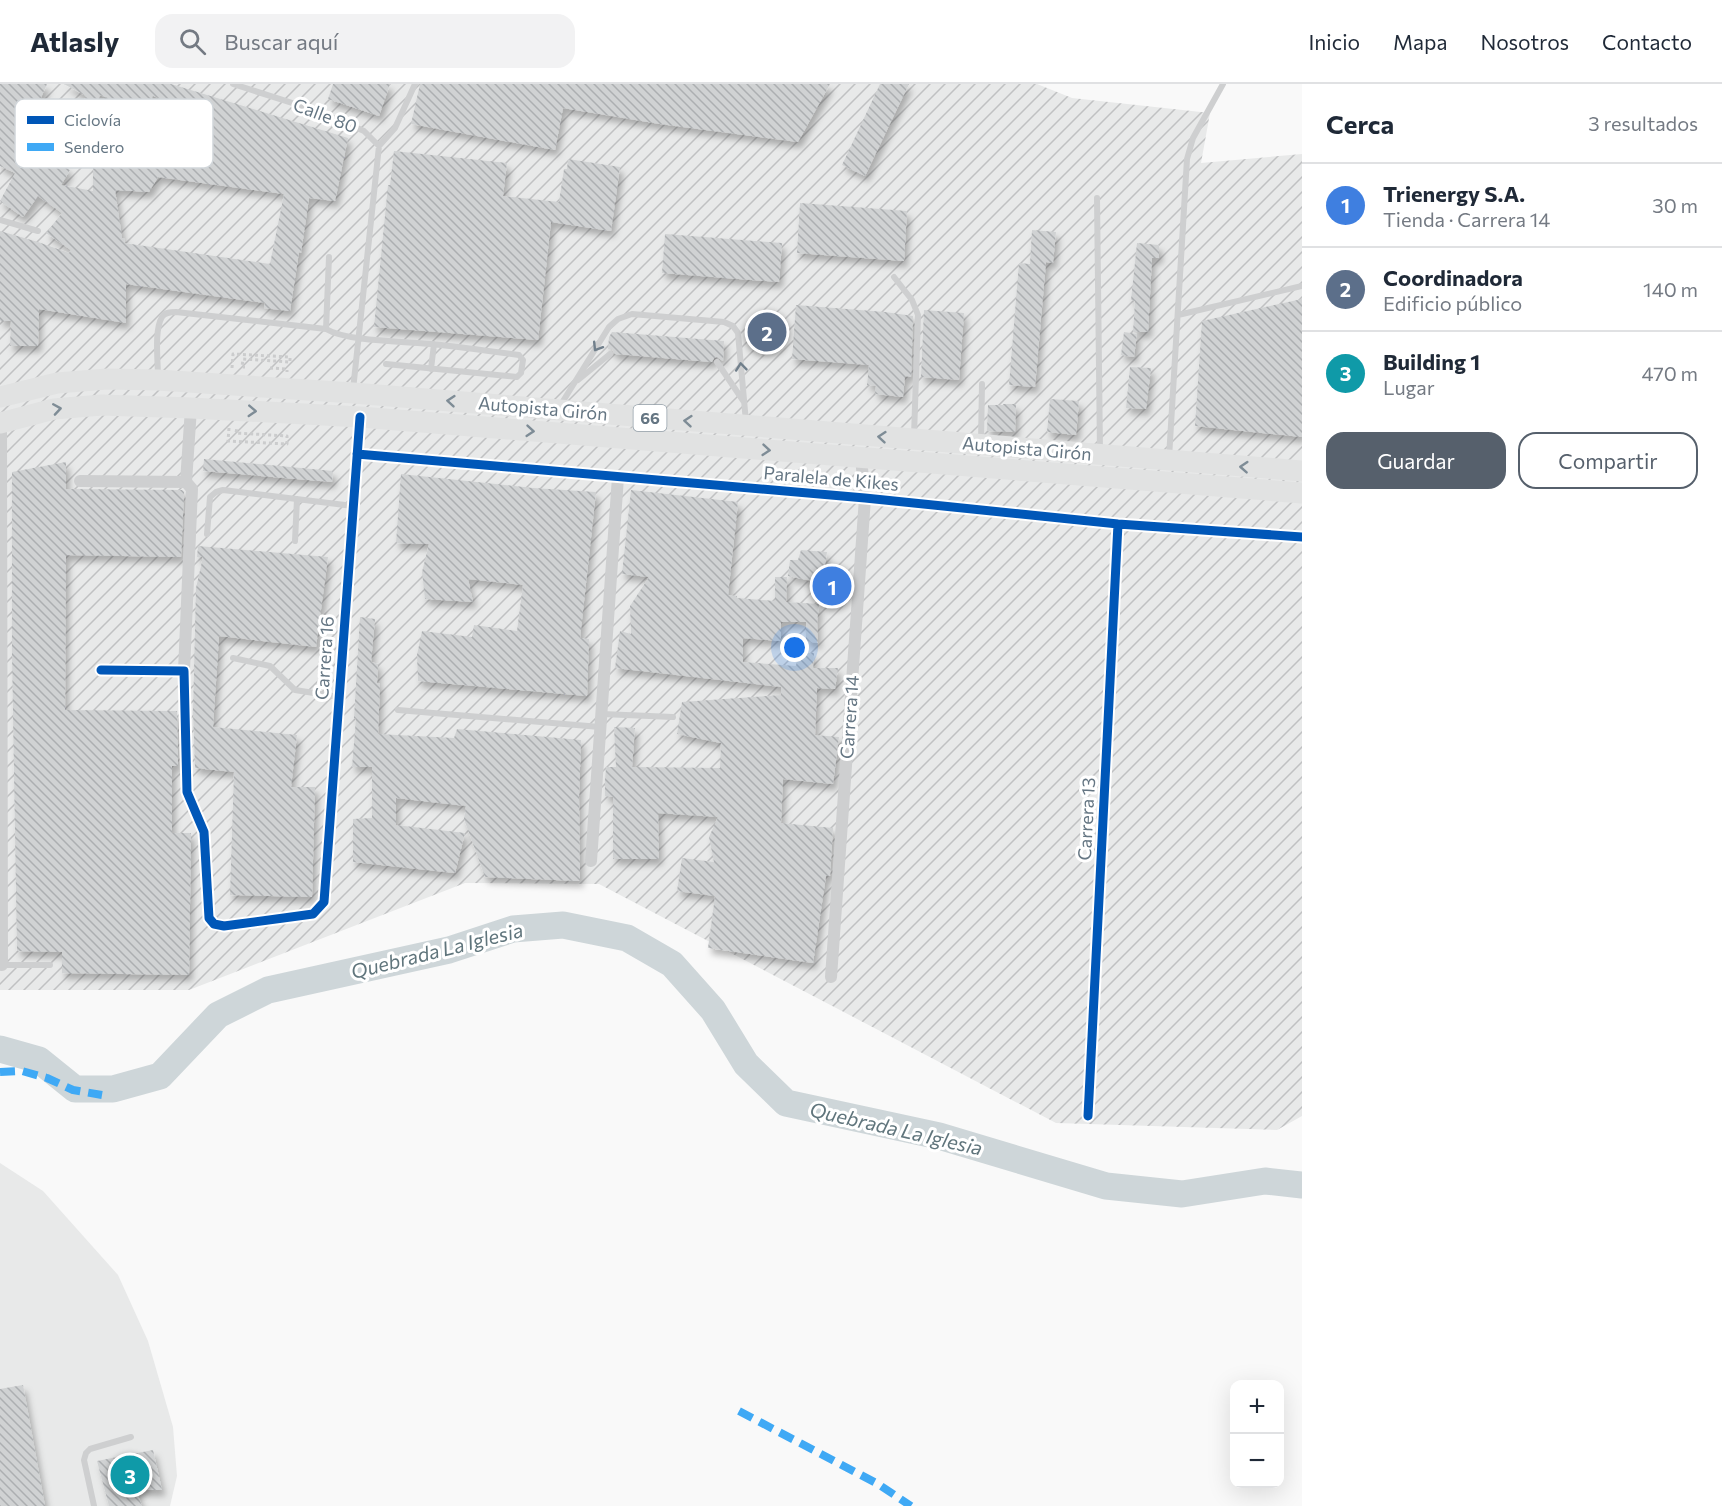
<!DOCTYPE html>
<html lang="es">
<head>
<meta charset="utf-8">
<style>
	:root { --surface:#fff; --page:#f2f2f3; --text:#1f2937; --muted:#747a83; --line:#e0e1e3; --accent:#56606c }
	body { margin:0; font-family:Commissioner,sans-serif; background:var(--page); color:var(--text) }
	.controls { position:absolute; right:18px; bottom:18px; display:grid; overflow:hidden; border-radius:12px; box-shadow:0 6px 24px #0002 }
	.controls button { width:54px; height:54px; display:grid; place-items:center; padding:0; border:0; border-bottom:2px solid var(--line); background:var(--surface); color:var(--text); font:30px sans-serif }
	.you { position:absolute; left:795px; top:564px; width:21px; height:21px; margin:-15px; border:4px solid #fff; border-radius:50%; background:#1a73e8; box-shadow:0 0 0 9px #1a73e833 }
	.badge { display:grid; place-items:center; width:39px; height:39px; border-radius:50%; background:var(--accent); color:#fff; font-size:20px; font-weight:700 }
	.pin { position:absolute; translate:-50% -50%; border:3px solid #fff; box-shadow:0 2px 6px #0006 }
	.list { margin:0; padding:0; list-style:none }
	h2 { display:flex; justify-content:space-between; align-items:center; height:78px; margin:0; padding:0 24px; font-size:26px }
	h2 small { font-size:20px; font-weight:400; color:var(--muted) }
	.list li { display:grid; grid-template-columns:39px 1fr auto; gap:18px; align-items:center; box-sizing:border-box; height:84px; padding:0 24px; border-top:2px solid var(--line) }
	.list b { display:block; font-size:22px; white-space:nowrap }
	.list p { margin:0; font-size:20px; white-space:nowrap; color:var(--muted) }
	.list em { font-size:20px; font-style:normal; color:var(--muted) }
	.actions { display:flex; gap:12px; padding:18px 24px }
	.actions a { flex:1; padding:14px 0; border:2px solid var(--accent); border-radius:18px; text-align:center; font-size:21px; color:var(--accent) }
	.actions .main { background:var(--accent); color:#fff }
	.icon { flex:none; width:33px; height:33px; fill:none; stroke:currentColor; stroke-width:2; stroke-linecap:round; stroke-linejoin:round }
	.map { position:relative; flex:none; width:1302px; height:1422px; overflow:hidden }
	header { display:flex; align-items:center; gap:36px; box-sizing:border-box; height:84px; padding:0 30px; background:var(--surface); border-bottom:2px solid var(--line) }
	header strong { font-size:28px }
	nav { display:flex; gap:33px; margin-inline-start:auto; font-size:21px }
	.search { width:420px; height:54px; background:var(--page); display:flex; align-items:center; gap:15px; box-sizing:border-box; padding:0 21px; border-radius:18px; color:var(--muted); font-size:22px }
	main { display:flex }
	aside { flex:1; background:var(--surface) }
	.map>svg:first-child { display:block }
	.built { fill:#e8e9e9 }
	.industrial { fill:url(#industrial-furrows) }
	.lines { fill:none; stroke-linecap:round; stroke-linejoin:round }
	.river { stroke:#ced6d9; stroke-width:27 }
	.building { fill:url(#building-back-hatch); fill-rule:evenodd; filter:url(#shadow) }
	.path { stroke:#cbcccd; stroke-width:3; stroke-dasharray:3 3; stroke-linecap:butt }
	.lane { stroke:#cecfd0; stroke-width:6 }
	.street { stroke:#cecfd0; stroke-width:12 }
	.highway { stroke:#e1e2e2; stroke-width:21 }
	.quiet { stroke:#3fa9f5; stroke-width:8; stroke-dasharray:15 8; stroke-linecap:butt }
	.cycleway-casing { stroke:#fff; stroke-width:13 }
	.cycleway { stroke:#0057b8; stroke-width:9 }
	.oneway { stroke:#707f8b }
	.oneway2 { stroke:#7e8c96 }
	.labels { text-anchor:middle; stroke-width:6; stroke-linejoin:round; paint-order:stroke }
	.shield { fill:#fff; stroke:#939fa8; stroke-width:1.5 }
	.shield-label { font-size:16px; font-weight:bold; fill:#657683 }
	.street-label { font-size:18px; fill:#657683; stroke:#fff }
	.water-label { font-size:20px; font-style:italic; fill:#60757c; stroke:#fff }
	.key { fill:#fff; stroke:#d1d6da; stroke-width:1.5 }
	.key-label { font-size:16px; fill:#657683 }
</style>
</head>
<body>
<header>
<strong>Atlasly</strong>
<div class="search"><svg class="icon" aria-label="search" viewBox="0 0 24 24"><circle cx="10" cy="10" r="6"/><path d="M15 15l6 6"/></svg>Buscar aquí</div>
<nav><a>Inicio</a><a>Mapa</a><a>Nosotros</a><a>Contacto</a></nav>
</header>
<main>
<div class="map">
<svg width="1302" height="1422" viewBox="0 0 1302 1422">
	<defs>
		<pattern id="industrial-furrows" width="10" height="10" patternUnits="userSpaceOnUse" patternTransform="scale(1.5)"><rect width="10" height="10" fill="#e8e9e9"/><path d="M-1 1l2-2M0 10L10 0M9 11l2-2" fill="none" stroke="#c0c1c2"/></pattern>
		<pattern id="building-back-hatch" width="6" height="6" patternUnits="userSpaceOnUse" patternTransform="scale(1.5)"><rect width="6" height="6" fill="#d0d2d3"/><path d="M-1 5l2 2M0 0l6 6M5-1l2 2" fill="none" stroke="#acafb1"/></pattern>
		<filter id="shadow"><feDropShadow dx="3.5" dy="6" stdDeviation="3" flood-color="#0004"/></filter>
	</defs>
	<rect width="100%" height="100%" fill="#f9f9f9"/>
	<path class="built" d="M 0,1079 L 43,1107 L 118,1191 L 148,1257 L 173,1343 L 177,1392 L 170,1422 L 0,1422 Z"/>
	<path class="industrial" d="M 0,0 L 1037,0 L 1072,14 L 1210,29 L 1201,79 L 1302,70 L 1302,1032 L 1277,1046 L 1056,1039 L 599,800 L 465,799 L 189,906 L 0,906 Z"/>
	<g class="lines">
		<path class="river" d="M 0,965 L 39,976 L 75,1005 L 113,1005 L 160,992 L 218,931 L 268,906 L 449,866 L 513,845 L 563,841 L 627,854 L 672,880 L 713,926 L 746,980 L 786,1019 L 939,1052 L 1106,1102 L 1182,1110 L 1265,1097 L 1302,1101"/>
	</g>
	<path class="building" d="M 0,0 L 47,0 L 35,27 L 63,42 L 46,71 L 70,86 L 61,101 L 93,107 L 93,76 L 149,80 L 176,43 L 186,24 L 153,12 L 146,29 L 100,11 L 96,21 L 84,16 L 86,12 L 64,0 L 171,0 L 348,54 L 335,117 L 309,114 L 301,169 L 299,168 L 290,227 L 264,224 L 265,219 L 126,200 L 126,239 L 39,225 L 38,262 L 10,262 L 11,237 L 0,237 L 0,147 L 38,158 L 69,169 L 71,166 L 46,149 L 62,129 L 38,112 L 23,133 L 0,117 L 15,89 L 0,82 ZM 158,93 L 284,110 L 270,180 L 124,159 L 125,154 L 122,154 L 115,106 L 149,108 Z
		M 333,0 L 390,0 L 379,32 L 328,15 Z
		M 420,0 L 830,0 L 798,58 L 660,40 L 563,24 L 555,66 L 411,40 Z
		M 880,0 L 909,0 L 865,92 L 842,81 Z
		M 394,67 L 507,79 L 503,112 L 559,118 L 564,85 L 567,85 L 568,75 L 620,83 L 611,147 L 551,138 L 538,256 L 374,243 L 388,101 L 390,101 Z
		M 800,119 L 907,127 L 904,177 L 797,169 Z
		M 1032,146 L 1056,148 L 1053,179 L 1046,178 L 1035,303 L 1009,301 L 1019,179 L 1030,180 Z
		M 665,150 L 782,159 L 779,198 L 662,189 Z
		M 1137,159 L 1159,161 L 1159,174 L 1152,174 L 1148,248 L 1133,248 L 1135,217 L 1131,216 Z
		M 1302,215 L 1302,353 L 1195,342 L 1202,237 Z
		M 796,221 L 885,228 L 913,232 L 911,293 L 905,292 L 903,313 L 875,310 L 876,302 L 867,301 L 869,281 L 792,275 Z
		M 924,226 L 964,229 L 959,296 L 921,293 Z
		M 612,248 L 724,257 L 723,277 L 717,273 L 714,274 L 712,278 L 615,270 L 612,265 L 608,265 L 609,253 Z
		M 1124,248 L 1137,250 L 1134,273 L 1121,271 Z
		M 1130,283 L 1151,284 L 1146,325 L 1126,324 Z
		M 1050,315 L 1079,317 L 1076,351 L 1047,348 Z
		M 1003,320 L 1016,320 L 1015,348 L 987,347 L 988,321 L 1003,321 Z
		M 204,375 L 333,387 L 332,398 L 203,387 Z
		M 66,378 L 66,405 L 182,406 L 184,408 L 181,473 L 66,471 L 65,626 L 177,627 L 178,682 L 172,682 L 172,749 L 191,749 L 189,891 L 62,889 L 62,868 L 17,867 L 12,570 L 12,388 Z
		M 401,390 L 533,404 L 596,408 L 580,554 L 589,555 L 587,612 L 418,597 L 417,571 L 422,547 L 472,553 L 474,541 L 517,547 L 523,501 L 468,495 L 473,518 L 425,515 L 422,488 L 429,460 L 396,459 Z
		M 631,406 L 738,418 L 728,511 L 737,512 L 737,514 L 775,517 L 775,493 L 787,493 L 786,518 L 819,520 L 817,538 L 818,559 L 806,557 L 806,538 L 781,538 L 781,557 L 743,554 L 743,578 L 796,582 L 798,569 L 814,569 L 813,584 L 838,584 L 835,605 L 817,604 L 815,651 L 839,653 L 833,700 L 783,695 L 781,739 L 833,744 L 830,792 L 826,792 L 813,879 L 708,864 L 715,812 L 677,807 L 682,774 L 714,778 L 709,753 L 718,733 L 658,729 L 659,775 L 613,775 L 613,713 L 605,712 L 605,696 L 606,683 L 616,683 L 614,643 L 635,644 L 632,683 L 720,684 L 721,659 L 677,650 L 682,618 L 781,611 L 781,603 L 615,584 L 620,547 L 631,550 L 630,522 L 649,493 L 622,490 Z
		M 198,462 L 328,473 L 316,563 L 219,552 L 213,643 L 297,651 L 291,703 L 315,703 L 312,813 L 230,811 L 234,688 L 195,684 L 193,628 L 196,504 L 203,473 L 197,473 Z
		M 801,466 L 827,468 L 822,499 L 788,492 L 790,476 L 798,476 Z
		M 360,533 L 375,535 L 371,578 L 378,580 L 377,599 L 380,600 L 378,650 L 454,654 L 457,645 L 581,656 L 579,713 L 580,797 L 485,793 L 464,735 L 466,722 L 396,714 L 396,741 L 465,749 L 455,789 L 353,778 L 353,735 L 372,734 L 372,683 L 352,683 L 356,634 L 354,634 Z
		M 23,1301 L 45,1422 L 0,1422 L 0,1305 Z
		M 153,1366 L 162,1406 L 136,1406 L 142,1422 L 109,1422 L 97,1377 Z"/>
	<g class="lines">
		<path class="path" d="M 232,284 L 233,270 L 290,273 L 290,278 L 243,275 L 242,283 L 245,283
			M 270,284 L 287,285 L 287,288
			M 229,344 L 228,357 L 287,360 L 287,352 L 236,349 L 237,343"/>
		<path class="lane" d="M 233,0 L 311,25 L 341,37 L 364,47 L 379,62
			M 379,62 L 395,44 L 415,0
			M 1097,114 L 1100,368
			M 0,136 L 38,147
			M 894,193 L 912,216 L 918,231 L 914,352
			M 1178,231 L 1302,202
			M 326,245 L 329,173
			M 717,278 L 744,318
			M 431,285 L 434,260
			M 158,293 C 158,277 154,246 162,233 C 165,228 171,228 176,228 L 326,245 C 348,258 404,257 431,260 C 460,263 490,267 519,271 L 523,276 L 521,289 L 517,293 L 386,280
			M 578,296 L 610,270
			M 353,306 L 379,62
			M 560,322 L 609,243 L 618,235 L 632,230 L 724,238 L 733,242 L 738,249 L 746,338
			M 981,358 L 982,300
			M 1169,374 L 1187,75 L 1193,54 L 1223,0
			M 207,450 L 210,413 L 216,408 L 223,406 L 353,422
			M 295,457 L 297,415
			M 233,574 L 270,582 L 295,606 L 339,613
			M 398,626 L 600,643
			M 602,630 L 673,633
			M 1,881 L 50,881
			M 94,1422 L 84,1376 L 86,1369 L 90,1365 L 131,1353"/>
		<path class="street" d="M 1,338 L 2,881
			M 357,370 L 865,414 L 1118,440 L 1302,453
			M 80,397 L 186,398 L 192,405 L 184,587
			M 186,398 L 191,324
			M 101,586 L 184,587 L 187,708 L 204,748 L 209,834 L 214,840 L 224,842 L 313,830 L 324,818 L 360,333
			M 591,777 L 618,393
			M 831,893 L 865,414 L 861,374
			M 1088,1032 L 1118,440"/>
		<path class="highway" d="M 0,313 L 57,299 L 107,295 L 158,296 L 353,309 L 1302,387
			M 0,339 L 54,325 L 102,321 L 191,324 L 360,333 L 1302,409"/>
		<path class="quiet" d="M 0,988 L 22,987 L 47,994 L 73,1006 L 102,1011
			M 739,1327 L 878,1400 L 911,1422"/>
		<g class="cycleway-casing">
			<path id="cycleway" d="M 357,370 L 865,414 L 1118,440 L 1302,453
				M 101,586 L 184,587 L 187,708 L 204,748 L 209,834 L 214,840 L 224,842 L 313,830 L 324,818 L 360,333
				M 1088,1032 L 1118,440"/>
		</g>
		<use href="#cycleway" class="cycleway"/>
	</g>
	<defs><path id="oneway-chevron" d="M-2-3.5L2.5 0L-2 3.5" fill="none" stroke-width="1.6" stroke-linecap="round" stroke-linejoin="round" transform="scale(1.5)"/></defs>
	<g class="oneway">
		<use href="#oneway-chevron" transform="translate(597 263) rotate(122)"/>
		<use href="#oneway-chevron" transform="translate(741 283) rotate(-96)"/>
	</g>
	<g class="oneway2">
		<use href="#oneway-chevron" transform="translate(451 317) rotate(-175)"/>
		<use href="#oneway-chevron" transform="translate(57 325) rotate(-9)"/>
		<use href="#oneway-chevron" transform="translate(252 327) rotate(3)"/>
		<use href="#oneway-chevron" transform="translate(688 337) rotate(-175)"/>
		<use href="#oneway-chevron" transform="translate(530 347) rotate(5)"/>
		<use href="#oneway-chevron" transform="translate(882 353) rotate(-175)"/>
		<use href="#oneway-chevron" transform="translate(766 366) rotate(5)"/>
		<use href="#oneway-chevron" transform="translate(1244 383) rotate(-176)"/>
	</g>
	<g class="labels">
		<rect class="shield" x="633.5" y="321" width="33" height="26" rx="4.5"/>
		<g class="shield-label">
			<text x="650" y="340">66</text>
		</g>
		<g class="street-label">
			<text transform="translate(325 32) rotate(21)" y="6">Calle 80</text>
			<text transform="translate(543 325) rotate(5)" y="6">Autopista Girón</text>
			<text transform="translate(1027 365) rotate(5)" y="6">Autopista Girón</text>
			<text transform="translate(831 395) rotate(5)" y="6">Paralela de Kikes</text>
			<text transform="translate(325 574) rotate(-86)" y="6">Carrera 16</text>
			<text transform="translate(850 633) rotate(-86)" y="6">Carrera 14</text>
			<text transform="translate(1087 735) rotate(-87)" y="6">Carrera 13</text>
		</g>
		<g class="water-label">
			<text transform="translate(437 867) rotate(-14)" y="7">Quebrada La Iglesia</text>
			<text transform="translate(896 1045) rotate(13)" y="7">Quebrada La Iglesia</text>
		</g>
	</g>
	<rect x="15" y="15" width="198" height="69" rx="9" class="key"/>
	<rect x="27" y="32" width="27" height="8" fill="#0057b8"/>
	<rect x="27" y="59" width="27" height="8" fill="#3fa9f5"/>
	<g class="key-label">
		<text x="64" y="42">Ciclovía</text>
		<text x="64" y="69">Sendero</text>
	</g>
</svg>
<div class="controls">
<button>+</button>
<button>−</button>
</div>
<div class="you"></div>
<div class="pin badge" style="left:832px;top:502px;background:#3f7fe0">1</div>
<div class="pin badge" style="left:767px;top:248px;background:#5c6f8a">2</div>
<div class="pin badge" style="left:130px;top:1391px;background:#0f9aa8">3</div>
</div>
<aside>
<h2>Cerca<small>3 resultados</small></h2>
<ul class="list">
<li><span class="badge" style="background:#3f7fe0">1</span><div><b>Trienergy S.A.</b><p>Tienda · Carrera 14</p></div><em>30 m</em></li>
<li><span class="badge" style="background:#5c6f8a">2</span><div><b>Coordinadora</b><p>Edificio público</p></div><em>140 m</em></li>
<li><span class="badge" style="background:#0f9aa8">3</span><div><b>Building 1</b><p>Lugar</p></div><em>470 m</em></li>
</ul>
<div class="actions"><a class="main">Guardar</a><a>Compartir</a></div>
</aside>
</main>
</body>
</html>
